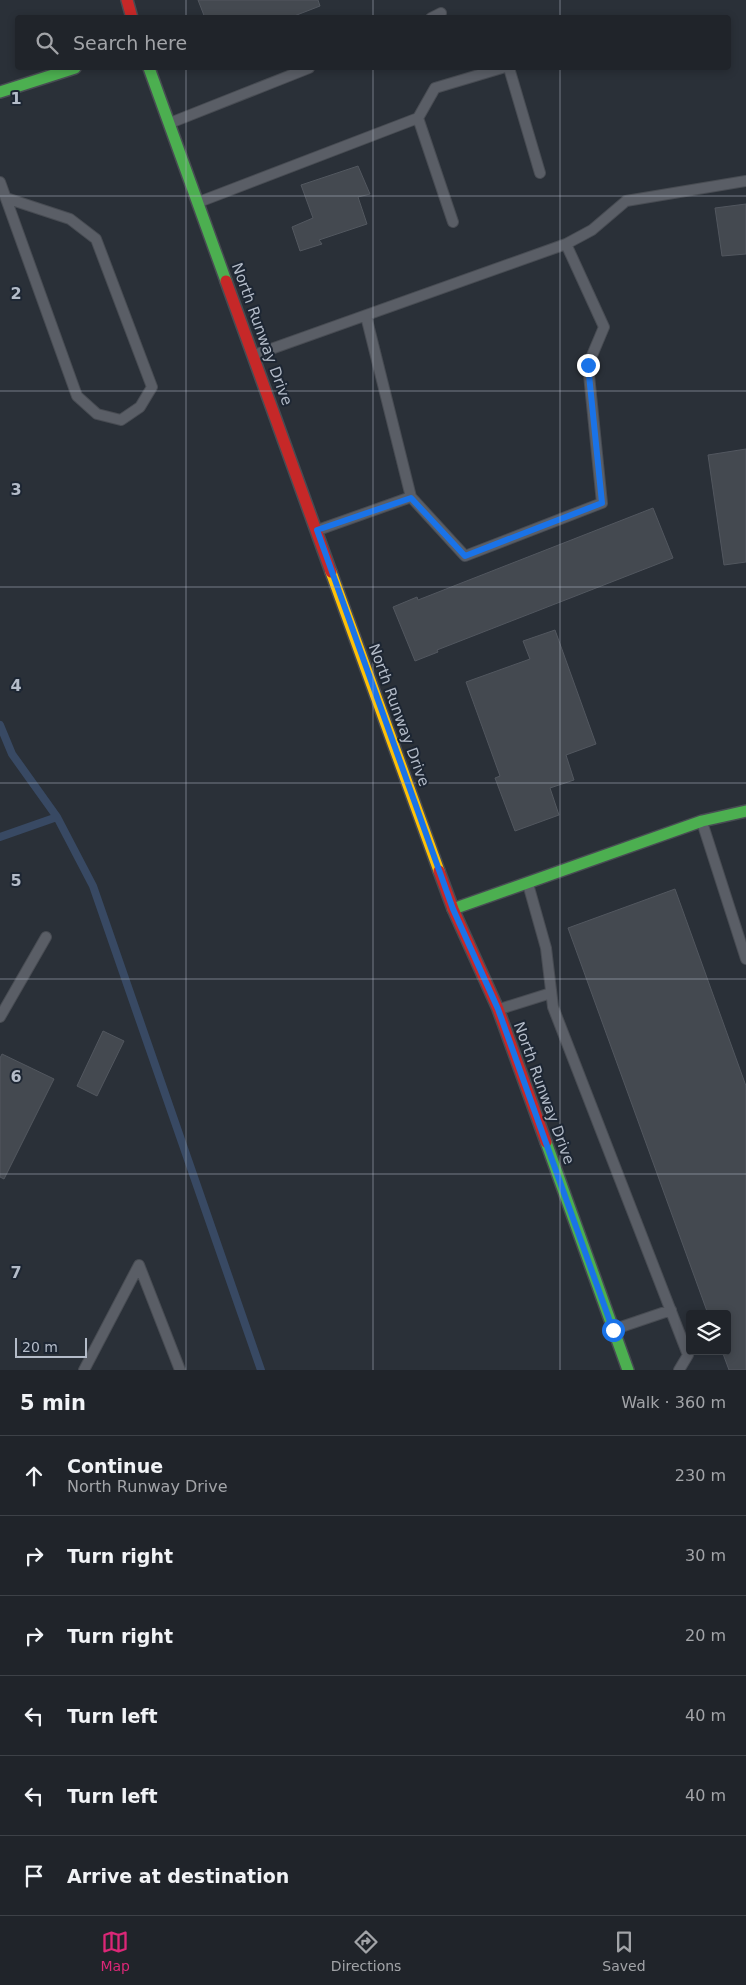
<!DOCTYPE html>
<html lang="en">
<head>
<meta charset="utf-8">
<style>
	:root { --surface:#20242a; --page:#2d3036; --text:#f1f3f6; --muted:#a2a4a8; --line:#3d4147; --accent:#db2777 }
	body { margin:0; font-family:"DejaVu Sans",sans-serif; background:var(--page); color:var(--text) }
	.controls { position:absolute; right:15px; bottom:15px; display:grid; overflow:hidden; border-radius:5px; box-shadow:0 2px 8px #0003 }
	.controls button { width:45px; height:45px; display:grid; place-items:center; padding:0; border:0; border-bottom:1px solid var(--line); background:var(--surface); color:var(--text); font:25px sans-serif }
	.scale { position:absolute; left:15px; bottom:12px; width:72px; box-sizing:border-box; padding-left:5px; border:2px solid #b4bcc9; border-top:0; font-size:14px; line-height:18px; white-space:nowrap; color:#b4bcc9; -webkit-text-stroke:4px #1d2633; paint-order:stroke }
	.stop { position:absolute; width:15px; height:15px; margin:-11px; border:4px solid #1a73e8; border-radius:50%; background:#fff }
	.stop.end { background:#1a73e8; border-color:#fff; box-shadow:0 1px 5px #0008 }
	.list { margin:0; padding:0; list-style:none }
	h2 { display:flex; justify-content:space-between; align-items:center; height:65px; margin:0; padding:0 20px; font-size:21px }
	h2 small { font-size:16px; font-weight:400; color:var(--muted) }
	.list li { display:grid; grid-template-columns:32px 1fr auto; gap:15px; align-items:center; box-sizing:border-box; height:80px; padding:0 20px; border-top:1px solid var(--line) }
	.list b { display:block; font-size:19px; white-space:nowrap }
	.list p { margin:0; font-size:16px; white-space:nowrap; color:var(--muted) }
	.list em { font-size:16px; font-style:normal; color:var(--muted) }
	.icon { flex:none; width:28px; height:28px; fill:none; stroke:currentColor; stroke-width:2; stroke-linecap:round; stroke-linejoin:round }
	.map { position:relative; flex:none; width:746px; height:1370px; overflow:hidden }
	.search { position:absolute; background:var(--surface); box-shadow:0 2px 8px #0003; left:15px; right:15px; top:15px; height:55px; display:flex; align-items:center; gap:12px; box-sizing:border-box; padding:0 18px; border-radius:5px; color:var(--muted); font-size:19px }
	.sheet { height:545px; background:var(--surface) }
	nav { display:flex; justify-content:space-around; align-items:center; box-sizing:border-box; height:70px; border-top:1px solid var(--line); background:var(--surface); font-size:14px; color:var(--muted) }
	nav a { display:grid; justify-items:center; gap:2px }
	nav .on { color:var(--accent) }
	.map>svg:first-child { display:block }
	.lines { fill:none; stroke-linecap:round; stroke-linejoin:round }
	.stream { stroke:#384963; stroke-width:8 }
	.building { fill:#444950; stroke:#52575f }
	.lane-casing { stroke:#484c53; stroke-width:12 }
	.fast-casing { stroke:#484c53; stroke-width:14 }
	.slow-casing { stroke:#484c53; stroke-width:14 }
	.jam-casing { stroke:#484c53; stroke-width:14 }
	.lane { stroke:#5a5e66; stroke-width:10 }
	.fast { stroke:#4caf50; stroke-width:11 }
	.slow { stroke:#ffc107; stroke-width:11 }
	.jam { stroke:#c62828; stroke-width:11 }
	.route { stroke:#1a73e8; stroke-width:6 }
	.grid { fill:none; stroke:#b4bcc9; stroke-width:1; stroke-opacity:0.55 }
	.labels { text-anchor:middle; stroke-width:4; stroke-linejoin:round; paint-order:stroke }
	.street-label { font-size:15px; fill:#b4bcc9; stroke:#1d2633 }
	.grid-label { font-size:16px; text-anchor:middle; font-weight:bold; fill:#b4bcc9; stroke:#1d2633; stroke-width:4; stroke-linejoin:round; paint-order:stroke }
</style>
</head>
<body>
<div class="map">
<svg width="746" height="1370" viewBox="0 0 746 1370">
	<rect width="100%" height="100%" fill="#2a3038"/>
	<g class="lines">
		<path class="stream" d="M 0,725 L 12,754 L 57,817 L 93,886 L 261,1370
			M 0,837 L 57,817"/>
	</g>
	<path class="building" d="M 198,0 L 318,0 L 320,6 L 289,18 L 205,18 Z
		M 358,166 L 370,194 L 358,197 L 367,224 L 319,240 L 322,244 L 300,251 L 292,227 L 313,218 L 301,185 Z
		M 746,204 L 746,254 L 722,256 L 715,208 Z
		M 746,449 L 746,562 L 724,565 L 708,455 Z
		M 653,508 L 673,558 L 437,650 L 438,652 L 415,661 L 393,607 L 417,597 L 418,600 Z
		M 555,630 L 596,744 L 566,755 L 574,780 L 550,788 L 559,815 L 515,831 L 495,778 L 500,776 L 466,682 L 530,659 L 523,641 Z
		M 675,889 L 746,1086 L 746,1370 L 729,1370 L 722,1351 L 727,1351 L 727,1314 L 708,1314 L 568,928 Z
		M 103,1031 L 124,1041 L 97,1096 L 77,1086 Z
		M 2,1054 L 54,1079 L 4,1179 L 0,1177 L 0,1058 Z"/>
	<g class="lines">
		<g class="lane-casing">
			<path id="lane" d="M 431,18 L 441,13
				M 509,68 L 540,173
				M 418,118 L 435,88 L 502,68
				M 170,123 L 309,68
				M 0,182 L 77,396 L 97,414 L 121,420 L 140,407 L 152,387 L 96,239 L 70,219 L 6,198
				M 199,202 L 418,118 L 453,222
				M 566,244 L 592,230 L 626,201 L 746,181
				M 366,316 L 411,497
				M 254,355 L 566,244 L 604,327 L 588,365 L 602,503 L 465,556 L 411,497 L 318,530
				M 702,822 L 746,959
				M 528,884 L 546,948 L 553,1007 L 688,1355 L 679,1370
				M 500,1009 L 551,993
				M 0,1017 L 46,937
				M 615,1329 L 671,1310
				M 84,1370 L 139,1265 L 180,1370"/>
		</g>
		<g class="fast-casing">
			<path id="fast" d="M 149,68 L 226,281
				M 0,92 L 75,68
				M 453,909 L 702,821 L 746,811
				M 546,1142 L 628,1370"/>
		</g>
		<g class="slow-casing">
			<path id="slow" d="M 331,572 L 439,871"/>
		</g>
		<g class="jam-casing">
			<path id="jam" d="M 127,0 L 132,18
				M 226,281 L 331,572
				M 439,871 L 453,909 L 498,1009 L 546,1142"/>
		</g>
		<use href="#lane" class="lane"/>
		<use href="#fast" class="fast"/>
		<use href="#slow" class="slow"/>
		<use href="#jam" class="jam"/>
	</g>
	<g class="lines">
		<path class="route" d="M 588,365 L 602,503 L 465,556 L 411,498 L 317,530 L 453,909 L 498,1009 L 613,1330"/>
	</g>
	<path class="grid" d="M 186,0 L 186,18M 373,0 L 373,18M 560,0 L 560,18M 186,68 L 186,1370M 373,68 L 373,1370M 560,68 L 560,1370M 0,196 L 746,196M 0,391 L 746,391M 0,587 L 746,587M 0,783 L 746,783M 0,979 L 746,979M 0,1174 L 746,1174"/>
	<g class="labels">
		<g class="street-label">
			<text transform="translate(262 334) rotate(70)" y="5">North Runway Drive</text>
			<text transform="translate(399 715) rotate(70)" y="5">North Runway Drive</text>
			<text transform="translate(544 1093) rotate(70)" y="5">North Runway Drive</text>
		</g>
	</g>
	<g class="grid-label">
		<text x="16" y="104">1</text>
		<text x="16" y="299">2</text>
		<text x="16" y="495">3</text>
		<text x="16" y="691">4</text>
		<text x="16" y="886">5</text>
		<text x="16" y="1082">6</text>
		<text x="16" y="1278">7</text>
	</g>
</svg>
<div class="controls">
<button><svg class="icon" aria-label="layers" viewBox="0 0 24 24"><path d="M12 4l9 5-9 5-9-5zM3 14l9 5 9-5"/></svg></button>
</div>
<div class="scale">20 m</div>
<div class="stop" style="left:613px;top:1330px"></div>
<div class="stop end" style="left:588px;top:365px"></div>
<div class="search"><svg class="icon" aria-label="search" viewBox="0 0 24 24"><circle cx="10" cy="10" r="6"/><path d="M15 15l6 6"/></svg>Search here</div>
</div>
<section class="sheet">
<h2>5 min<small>Walk · 360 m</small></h2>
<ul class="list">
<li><svg class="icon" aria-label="ahead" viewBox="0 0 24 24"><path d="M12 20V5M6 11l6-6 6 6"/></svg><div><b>Continue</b><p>North Runway Drive</p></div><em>230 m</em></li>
<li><svg class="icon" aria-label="right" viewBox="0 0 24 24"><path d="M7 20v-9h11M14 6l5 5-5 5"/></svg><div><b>Turn right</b></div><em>30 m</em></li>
<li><svg class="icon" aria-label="right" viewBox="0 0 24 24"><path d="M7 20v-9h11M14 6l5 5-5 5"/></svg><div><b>Turn right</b></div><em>20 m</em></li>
<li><svg class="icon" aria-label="left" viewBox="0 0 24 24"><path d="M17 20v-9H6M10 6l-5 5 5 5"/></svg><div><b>Turn left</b></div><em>40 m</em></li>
<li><svg class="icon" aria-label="left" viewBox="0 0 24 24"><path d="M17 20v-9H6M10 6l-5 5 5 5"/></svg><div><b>Turn left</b></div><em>40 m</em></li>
<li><svg class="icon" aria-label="arrive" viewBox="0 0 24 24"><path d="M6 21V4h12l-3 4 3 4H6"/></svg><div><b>Arrive at destination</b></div></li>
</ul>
</section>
<nav>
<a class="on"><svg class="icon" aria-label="map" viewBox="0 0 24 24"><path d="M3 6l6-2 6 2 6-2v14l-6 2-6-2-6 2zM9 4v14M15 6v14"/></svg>Map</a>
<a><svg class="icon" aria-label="directions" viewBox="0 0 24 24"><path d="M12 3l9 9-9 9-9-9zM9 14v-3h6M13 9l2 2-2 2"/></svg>Directions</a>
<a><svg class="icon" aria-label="saved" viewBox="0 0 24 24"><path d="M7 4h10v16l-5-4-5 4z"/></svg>Saved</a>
</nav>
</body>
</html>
